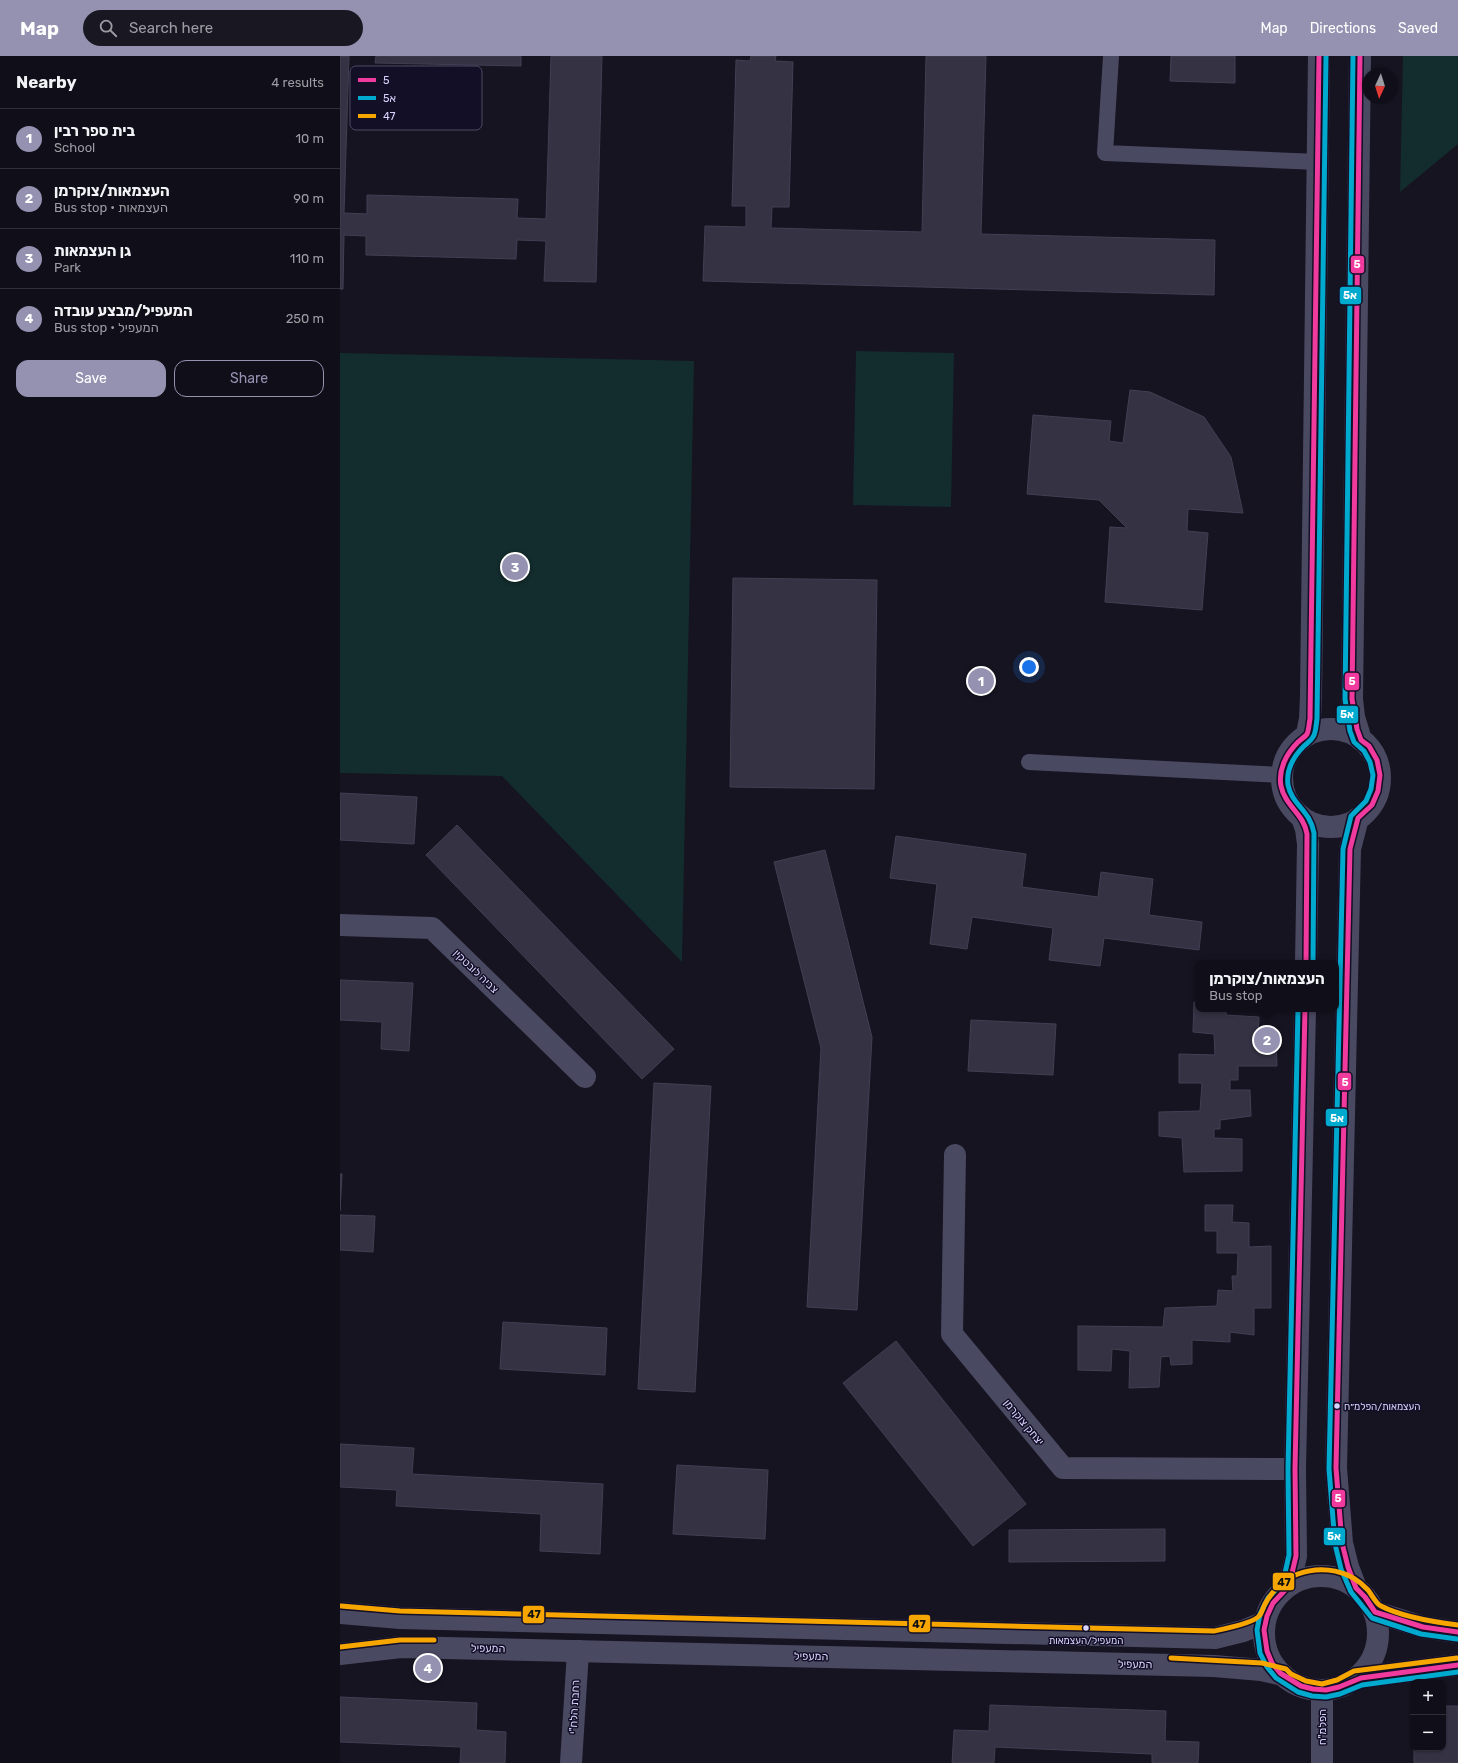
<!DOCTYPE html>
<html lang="en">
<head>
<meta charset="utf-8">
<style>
	:root { --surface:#100f19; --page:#191822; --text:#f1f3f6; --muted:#9c9ca2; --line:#302f38; --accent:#9591b1 }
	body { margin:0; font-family:Rubik,"Noto Sans Hebrew",sans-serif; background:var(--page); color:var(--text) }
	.controls { position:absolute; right:12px; bottom:12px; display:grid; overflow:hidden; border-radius:8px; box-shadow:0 1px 3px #0004 }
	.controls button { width:36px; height:36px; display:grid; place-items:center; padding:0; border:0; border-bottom:1px solid var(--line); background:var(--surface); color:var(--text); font:20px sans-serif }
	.compass { position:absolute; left:1022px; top:12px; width:36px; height:36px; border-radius:50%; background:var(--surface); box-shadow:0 1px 3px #0004; rotate:184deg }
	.you { position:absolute; left:689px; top:611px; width:14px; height:14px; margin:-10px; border:3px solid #fff; border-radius:50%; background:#1a73e8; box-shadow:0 0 0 6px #1a73e833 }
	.badge { display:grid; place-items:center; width:26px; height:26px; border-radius:50%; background:var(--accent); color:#fff; font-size:13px; font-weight:700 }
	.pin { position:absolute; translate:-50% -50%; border:2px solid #fff; box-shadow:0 1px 4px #0006 }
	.popup { position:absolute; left:855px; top:904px; width:144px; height:52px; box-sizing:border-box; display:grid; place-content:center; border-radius:8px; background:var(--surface); filter:drop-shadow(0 1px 3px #0005); font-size:13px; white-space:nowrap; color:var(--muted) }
	.popup b { font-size:15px; color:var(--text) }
	.popup::after { content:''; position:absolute; left:50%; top:100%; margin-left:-8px; border:8px solid transparent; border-top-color:var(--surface) }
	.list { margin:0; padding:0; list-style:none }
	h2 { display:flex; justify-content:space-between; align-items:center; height:52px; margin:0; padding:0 16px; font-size:17px }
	h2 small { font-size:13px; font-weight:400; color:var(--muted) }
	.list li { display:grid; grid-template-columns:26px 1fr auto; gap:12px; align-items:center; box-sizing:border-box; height:60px; padding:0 16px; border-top:1px solid var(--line) }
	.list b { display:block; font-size:15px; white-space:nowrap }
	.list p { margin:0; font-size:13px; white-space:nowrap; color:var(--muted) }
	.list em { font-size:13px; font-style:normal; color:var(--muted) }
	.actions { display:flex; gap:8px; padding:12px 16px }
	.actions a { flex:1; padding:9px 0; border:1px solid var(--accent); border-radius:12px; text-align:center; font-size:14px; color:var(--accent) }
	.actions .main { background:var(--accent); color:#fff }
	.icon { flex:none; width:22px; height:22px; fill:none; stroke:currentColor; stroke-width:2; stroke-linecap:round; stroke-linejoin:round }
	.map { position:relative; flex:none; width:1118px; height:1707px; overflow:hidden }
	header { display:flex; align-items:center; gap:24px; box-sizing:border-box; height:56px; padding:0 20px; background:var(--accent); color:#fff }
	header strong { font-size:19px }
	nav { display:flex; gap:22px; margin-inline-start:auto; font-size:14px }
	.search { width:280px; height:36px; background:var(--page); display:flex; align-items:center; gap:10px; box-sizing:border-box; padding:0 14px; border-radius:22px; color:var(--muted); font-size:15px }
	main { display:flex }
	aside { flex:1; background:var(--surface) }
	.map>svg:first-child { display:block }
	.green { fill:#132c2d }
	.building { fill:#343243; stroke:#433f54 }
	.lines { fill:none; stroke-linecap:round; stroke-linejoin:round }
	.service { stroke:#4a4962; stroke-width:16 }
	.minor { stroke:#4a4962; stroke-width:22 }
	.tertiary { stroke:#4a4962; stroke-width:22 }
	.bus-1-casing { stroke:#130f26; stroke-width:8 }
	.bus-2-casing { stroke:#130f26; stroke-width:8 }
	.bus-3-casing { stroke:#130f26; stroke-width:8 }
	.bus-1 { stroke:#f13a9d; stroke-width:5 }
	.bus-2 { stroke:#00a9ce; stroke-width:5 }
	.bus-3 { stroke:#f7a600; stroke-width:5 }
	.bus-dot { fill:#d9d4ff; stroke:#130f26; stroke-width:1.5 }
	.labels { text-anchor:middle; stroke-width:3; stroke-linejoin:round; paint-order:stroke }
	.bus-label { font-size:10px; fill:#d9d4ff; stroke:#130f26; text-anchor:start }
	.street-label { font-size:11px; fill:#d9d4ff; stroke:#130f26 }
	.key { fill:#130f26; stroke:#4e4a67; stroke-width:1 }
	.key-label { font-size:11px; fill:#d9d4ff }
	.line-badge { stroke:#130f26; stroke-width:1.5 }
	.badge-label { font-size:11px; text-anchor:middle; font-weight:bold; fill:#fff }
	.pale-badge-label { font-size:11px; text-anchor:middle; font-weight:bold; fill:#111 }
</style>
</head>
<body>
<header>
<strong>Map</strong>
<div class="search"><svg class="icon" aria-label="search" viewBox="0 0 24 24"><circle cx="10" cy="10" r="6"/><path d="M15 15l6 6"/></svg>Search here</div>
<nav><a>Map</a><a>Directions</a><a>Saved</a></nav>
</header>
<main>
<aside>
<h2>Nearby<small>4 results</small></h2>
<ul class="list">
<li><span class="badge">1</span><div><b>בית ספר רבין</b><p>School</p></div><em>10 m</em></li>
<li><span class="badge">2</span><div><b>העצמאות/צוקרמן</b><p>Bus stop · העצמאות</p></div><em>90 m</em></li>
<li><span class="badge">3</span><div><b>גן העצמאות</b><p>Park</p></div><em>110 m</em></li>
<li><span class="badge">4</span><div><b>המעפיל/מבצע עובדה</b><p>Bus stop · המעפיל</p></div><em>250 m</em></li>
</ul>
<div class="actions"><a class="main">Save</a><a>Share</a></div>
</aside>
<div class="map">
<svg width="1118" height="1707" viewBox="0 0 1118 1707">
	<rect width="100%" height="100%" fill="#161421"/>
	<path class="green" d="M 1063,0 L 1118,0 L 1118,88 L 1060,136 Z
		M 516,295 L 614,297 L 611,451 L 513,449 Z
		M 0,297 L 354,305 L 342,906 L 162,720 L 0,717 Z"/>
	<path class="building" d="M 0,0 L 9,0 L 4,157 L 27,158 L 27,139 L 178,143 L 177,162 L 206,163 L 211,0 L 262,0 L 256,226 L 204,225 L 206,185 L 177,184 L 176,203 L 26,199 L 26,180 L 4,179 L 3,233 L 0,233 Z
		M 36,0 L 181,0 L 181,10 L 35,7 Z
		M 411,0 L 436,0 L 435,5 L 453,6 L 449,151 L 432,151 L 431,172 L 582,176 L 586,0 L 646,0 L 641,178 L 875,184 L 874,239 L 363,225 L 365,170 L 406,171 L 406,150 L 392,150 L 396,4 L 410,5 Z
		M 831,0 L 895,0 L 895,27 L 830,25 Z
		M 790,334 L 810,336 L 864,361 L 891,401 L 903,457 L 848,453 L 847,475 L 868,477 L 862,554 L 765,546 L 770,471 L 787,472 L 759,444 L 687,438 L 693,359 L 771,365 L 769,385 L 783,387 Z
		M 393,522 L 537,524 L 534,733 L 390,731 Z
		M 0,737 L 77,741 L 74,788 L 0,784 Z
		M 117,769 L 334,993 L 302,1023 L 86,799 Z
		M 556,780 L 686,798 L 682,831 L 758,841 L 761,816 L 813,823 L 809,859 L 862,866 L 859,894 L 764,882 L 760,910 L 709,904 L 713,872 L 632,861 L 627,893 L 590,888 L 597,828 L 550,822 Z
		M 485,794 L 532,981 L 517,1254 L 467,1251 L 481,992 L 434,806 Z
		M 0,924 L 73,927 L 69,995 L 41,993 L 42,966 L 0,964 Z
		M 854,946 L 858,946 L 858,953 L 886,953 L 886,959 L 919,961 L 918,983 L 936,982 L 937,1010 L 898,1010 L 898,1024 L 890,1024 L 890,1034 L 910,1034 L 911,1060 L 880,1064 L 880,1073 L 874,1073 L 874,1082 L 902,1083 L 902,1115 L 844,1116 L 842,1082 L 819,1080 L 819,1056 L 860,1055 L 862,1027 L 839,1027 L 839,998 L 875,999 L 874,978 L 853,976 Z
		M 631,964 L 716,968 L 713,1019 L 628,1015 Z
		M 314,1027 L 371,1030 L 355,1336 L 298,1333 Z
		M 0,1118 L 2,1118 L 0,1155 Z
		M 865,1149 L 893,1149 L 892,1166 L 909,1167 L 909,1191 L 931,1190 L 931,1252 L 914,1252 L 914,1279 L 890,1276 L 890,1286 L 852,1284 L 852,1308 L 831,1309 L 830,1300 L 821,1301 L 819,1331 L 789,1332 L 790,1295 L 772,1293 L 771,1315 L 738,1314 L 738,1270 L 823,1271 L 825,1252 L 877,1250 L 878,1234 L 893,1235 L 892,1220 L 897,1220 L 898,1197 L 877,1197 L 877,1175 L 865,1175 Z
		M 0,1159 L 35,1160 L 33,1196 L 0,1194 Z
		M 163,1266 L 267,1272 L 265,1319 L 160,1313 Z
		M 556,1285 L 686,1448 L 633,1490 L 503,1327 Z
		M 0,1388 L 74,1392 L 72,1418 L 263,1428 L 260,1498 L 200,1495 L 201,1458 L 56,1450 L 57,1434 L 0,1431 Z
		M 337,1409 L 428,1414 L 425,1483 L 333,1478 Z
		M 825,1473 L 825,1505 L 669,1506 L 669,1474 Z
		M 0,1641 L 137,1647 L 136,1674 L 166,1676 L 165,1707 L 120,1707 L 121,1691 L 0,1686 Z
		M 650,1649 L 826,1655 L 825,1685 L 859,1686 L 858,1707 L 812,1707 L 812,1698 L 655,1691 L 654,1707 L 612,1707 L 614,1674 L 649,1675 Z
		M 1103,1650 L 1118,1650 L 1118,1707 L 1074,1707 L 1074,1692 L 1103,1692 Z"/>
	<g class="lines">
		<path class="service" d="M 771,0 L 765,97 L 978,106
			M 689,706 L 941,719"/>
		<path class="minor" d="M 0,869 L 92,872 L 245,1021
			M 615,1099 L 612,1278 L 723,1412 L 955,1413
			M 231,1707 L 238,1595
			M 982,1707 L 982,1635"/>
		<path class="tertiary" d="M 1020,0 L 1012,643 L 1014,661 L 1021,684
			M942 722a49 49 0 1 1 98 0a49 49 0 1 1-98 0Z
			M 967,678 L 970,663 L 971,640 L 979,0
			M 962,762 L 966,773 L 968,788 L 966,907
			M924 1577a57 57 0 1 1 114 0a57 57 0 1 1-114 0Z
			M 949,1530 L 956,1500 L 955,1413 L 965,953
			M 1016,1532 L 1008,1511 L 1002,1487 L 996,1412 L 1010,793 L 1018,762
			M 1035,1556 L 1083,1571 L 1118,1576
			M 0,1557 L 60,1562 L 875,1582 L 903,1575 L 925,1566
			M 0,1598 L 61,1591 L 874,1610 L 921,1614 L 943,1619
			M 1016,1622 L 1118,1609"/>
		<g class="bus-1-casing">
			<path id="bus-1" d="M 1020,0 L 1012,643 L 1017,673 L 1021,684 L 1029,690 L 1037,704 L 1040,719 L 1038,735 L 1032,749 L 1018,762 L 1010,793 L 996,1412 L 1002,1487 L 1008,1511 L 1016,1532 L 1025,1541 L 1035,1556 L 1083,1571 L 1118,1576
				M 966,907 L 967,778 C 964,758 945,750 941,730 C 938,714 946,698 958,686 C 960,684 965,681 967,678 C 969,674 969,667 970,663 L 979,0
				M 965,953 L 955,1413 L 956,1500 L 949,1530 L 933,1547 L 927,1560 L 924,1574 L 927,1595 L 932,1607 L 940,1617 L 961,1630 L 973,1633 L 986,1634 L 999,1631 L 1021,1622 L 1118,1609"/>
		</g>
		<g class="bus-2-casing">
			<path id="bus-2" d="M 1013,0 L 1005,643 L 1010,675 L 1014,686 L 1024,695 L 1030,706 L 1033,719 L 1031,733 L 1026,745 L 1011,760 L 1003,793 L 989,1413 L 995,1488 L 1001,1513 L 1011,1536 L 1032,1562 L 1081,1578 L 1117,1583
				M 973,907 L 974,777 C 970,754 952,749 948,729 C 946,714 954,700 964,690 C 967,687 971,685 973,681 C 976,677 976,669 977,663 L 986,0
				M 958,953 L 948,1413 L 949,1499 L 943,1526 L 928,1542 L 920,1558 L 917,1574 L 920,1597 L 927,1611 L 936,1622 L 958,1636 L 972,1640 L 986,1641 L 1000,1638 L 1022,1629 L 1118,1616"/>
		</g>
		<g class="bus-3-casing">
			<path id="bus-3" d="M 1,1550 L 60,1555 L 874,1575 C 884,1573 915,1567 920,1559 C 922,1556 923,1552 925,1548 C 932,1535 944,1523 958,1518 C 982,1509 1010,1514 1028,1534 C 1032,1539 1036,1548 1041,1550 C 1062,1561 1094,1566 1118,1569
				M 0,1591 L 60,1584 L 94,1584
				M 831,1602 L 922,1607 L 946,1613 L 951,1618 L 966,1625 L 982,1628 L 997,1624 L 1014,1615 L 1117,1602"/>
		</g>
		<use href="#bus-1" class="bus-1"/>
		<use href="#bus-2" class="bus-2"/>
		<use href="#bus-3" class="bus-3"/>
	</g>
	<g class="bus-dot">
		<circle cx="997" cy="1350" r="3.5"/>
		<circle cx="746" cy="1572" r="3.5"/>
	</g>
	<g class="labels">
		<g class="bus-label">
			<text x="1004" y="1354">העצמאות/הפלמ״ח</text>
			<text x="746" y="1588" text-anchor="middle">המעפיל/העצמאות</text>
		</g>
		<g class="street-label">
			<text transform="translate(136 915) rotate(44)" y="4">צביה לובטקין</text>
			<text transform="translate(684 1366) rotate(50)" y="4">יצחק צוקרמן</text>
			<text transform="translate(148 1592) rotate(1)" y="4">המעפיל</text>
			<text transform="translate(471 1600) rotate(1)" y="4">המעפיל</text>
			<text transform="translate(795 1608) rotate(1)" y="4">המעפיל</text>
			<text transform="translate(234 1651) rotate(-87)" y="4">רחבת הלח"י</text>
			<text transform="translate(982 1671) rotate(-90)" y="4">הפלמ"ח</text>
		</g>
	</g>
	<rect x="10" y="10" width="132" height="64" rx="6" class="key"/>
	<rect x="18" y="22" width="18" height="4" fill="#f13a9d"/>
	<rect x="18" y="40" width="18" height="4" fill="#00a9ce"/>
	<rect x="18" y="58" width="18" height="4" fill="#f7a600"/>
	<g class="key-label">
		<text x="43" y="28">5</text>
		<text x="43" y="46">5א</text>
		<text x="43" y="64">47</text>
	</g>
	<g class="line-badge">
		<rect x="1010" y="199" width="15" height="19" rx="4" fill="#f13a9d"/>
		<rect x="999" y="230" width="23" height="19" rx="4" fill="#00a9ce"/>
		<rect x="1004" y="616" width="16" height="19" rx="4" fill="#f13a9d"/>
		<rect x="996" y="649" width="23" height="19" rx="4" fill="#00a9ce"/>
		<rect x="997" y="1016" width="15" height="19" rx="4" fill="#f13a9d"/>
		<rect x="985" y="1052" width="23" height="19" rx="4" fill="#00a9ce"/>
		<rect x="991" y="1433" width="15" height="19" rx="4" fill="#f13a9d"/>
		<rect x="983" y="1471" width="23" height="19" rx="4" fill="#00a9ce"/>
		<rect x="932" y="1516" width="23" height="19" rx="4" fill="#f7a600"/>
		<rect x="182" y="1549" width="23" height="19" rx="4" fill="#f7a600"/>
		<rect x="568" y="1558" width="23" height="19" rx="4" fill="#f7a600"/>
	</g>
	<g class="badge-label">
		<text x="1017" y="212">5</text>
		<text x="1010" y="243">5א</text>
		<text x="1012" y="629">5</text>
		<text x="1007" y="662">5א</text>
		<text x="1005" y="1030">5</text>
		<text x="997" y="1066">5א</text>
		<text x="998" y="1446">5</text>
		<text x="994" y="1484">5א</text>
	</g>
	<g class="pale-badge-label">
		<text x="944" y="1530">47</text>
		<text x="194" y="1562">47</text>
		<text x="579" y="1572">47</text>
	</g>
</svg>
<div class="controls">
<button>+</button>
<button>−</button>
</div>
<svg class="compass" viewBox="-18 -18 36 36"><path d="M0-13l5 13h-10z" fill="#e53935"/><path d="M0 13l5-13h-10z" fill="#9c9ca2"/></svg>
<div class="you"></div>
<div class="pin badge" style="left:641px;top:625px">1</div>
<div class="pin badge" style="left:927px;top:984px">2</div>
<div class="popup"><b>העצמאות/צוקרמן</b>Bus stop</div>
<div class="pin badge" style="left:175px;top:511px">3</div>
<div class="pin badge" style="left:88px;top:1612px">4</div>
</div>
</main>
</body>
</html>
